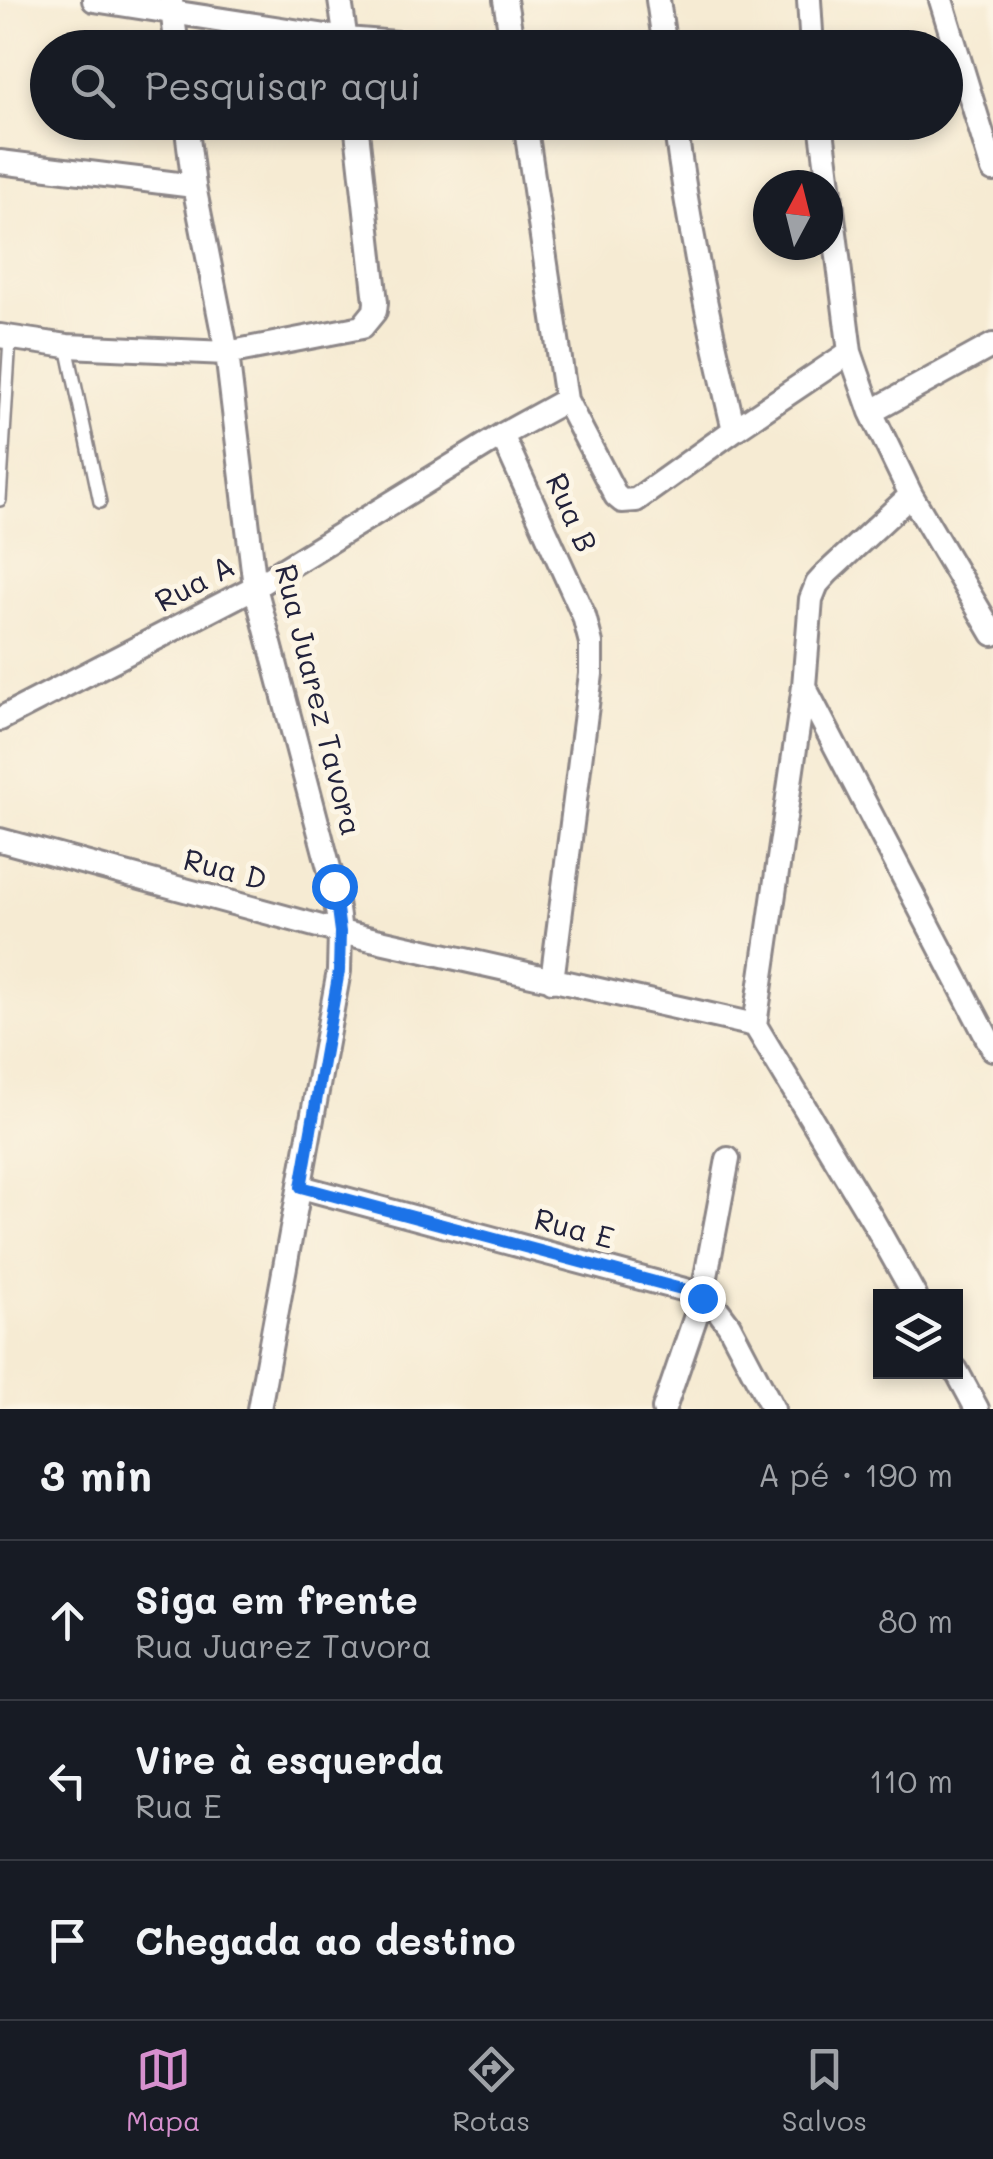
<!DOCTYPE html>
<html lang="pt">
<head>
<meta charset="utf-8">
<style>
	:root { --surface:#171b24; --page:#20242c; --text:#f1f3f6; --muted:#9ea1a6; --line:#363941; --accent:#d690ce }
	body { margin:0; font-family:Mali,sans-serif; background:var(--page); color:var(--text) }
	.controls { position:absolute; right:30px; bottom:30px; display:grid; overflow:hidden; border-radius:0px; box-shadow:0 5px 15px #0003 }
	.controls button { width:90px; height:90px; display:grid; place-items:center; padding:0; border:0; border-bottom:2px solid var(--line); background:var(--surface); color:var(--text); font:50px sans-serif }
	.compass { position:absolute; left:753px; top:170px; width:90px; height:90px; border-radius:50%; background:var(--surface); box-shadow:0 5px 15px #0003; rotate:7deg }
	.stop { position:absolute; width:30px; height:30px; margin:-22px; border:8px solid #1a73e8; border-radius:50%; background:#fff }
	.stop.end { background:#1a73e8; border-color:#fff; box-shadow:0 2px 10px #0008 }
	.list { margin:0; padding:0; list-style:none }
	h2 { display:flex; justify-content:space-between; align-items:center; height:130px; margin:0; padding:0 40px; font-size:42px }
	h2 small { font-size:32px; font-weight:400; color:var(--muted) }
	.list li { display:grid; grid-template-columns:65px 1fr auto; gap:30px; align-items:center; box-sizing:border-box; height:160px; padding:0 40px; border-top:2px solid var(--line) }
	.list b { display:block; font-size:38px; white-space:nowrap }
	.list p { margin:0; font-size:32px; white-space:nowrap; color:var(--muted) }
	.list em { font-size:32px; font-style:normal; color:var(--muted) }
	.icon { flex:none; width:55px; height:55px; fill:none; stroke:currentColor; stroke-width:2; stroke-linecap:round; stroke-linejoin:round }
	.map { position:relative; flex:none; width:993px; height:1409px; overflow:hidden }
	.search { position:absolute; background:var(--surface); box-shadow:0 5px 15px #0003; left:30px; right:30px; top:30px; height:110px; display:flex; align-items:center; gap:25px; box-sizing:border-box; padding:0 35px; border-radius:55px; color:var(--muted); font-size:38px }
	.sheet { height:610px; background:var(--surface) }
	nav { display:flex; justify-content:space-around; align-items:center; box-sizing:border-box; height:140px; border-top:2px solid var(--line); background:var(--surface); font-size:28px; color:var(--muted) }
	nav a { display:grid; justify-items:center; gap:5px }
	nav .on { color:var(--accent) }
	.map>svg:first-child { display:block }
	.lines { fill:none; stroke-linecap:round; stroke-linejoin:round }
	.service-casing { stroke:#8c8687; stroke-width:16 }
	.minor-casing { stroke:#8c8687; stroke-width:28 }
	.service { stroke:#fff; stroke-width:11 }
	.minor { stroke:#fff; stroke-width:22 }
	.route { stroke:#1a73e8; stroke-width:12 }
	.labels { text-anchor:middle; stroke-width:10; stroke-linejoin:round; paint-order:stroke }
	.street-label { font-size:30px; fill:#22223b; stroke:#fcf5e5 }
</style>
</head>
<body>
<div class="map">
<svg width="993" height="1409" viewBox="0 0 993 1409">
	<rect width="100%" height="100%" fill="#fcf5e5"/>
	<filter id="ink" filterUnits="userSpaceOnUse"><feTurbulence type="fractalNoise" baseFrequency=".01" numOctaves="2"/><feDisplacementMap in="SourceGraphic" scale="20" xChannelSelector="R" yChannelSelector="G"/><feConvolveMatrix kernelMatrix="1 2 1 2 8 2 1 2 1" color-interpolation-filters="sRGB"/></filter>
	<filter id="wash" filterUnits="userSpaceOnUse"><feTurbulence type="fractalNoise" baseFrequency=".0048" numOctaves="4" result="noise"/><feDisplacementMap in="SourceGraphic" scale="40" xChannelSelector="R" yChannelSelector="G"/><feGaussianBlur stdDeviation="2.25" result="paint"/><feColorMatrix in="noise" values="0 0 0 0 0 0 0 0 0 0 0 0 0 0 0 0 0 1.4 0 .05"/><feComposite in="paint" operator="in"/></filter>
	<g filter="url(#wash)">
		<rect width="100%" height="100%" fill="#f6ebd3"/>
	</g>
	<g filter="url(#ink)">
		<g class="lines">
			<g class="service-casing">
				<path id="service" d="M 67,346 L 100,502
					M 0,500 L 10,338"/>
			</g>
			<g class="minor-casing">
				<path id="minor" d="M 94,0 L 346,39 L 460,48
					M 340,0 L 347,48
					M 505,0 L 513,48
					M 658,0 L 665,48
					M 809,0 L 812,48
					M 941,0 L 993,170
					M 171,1 L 177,48
					M 186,122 L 194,186 L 227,353 L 255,587 L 334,887 L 340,932 L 339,971 L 259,1409
					M 525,122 L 566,400 L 616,496 L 622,501 L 636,500 L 734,430 L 850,352
					M 675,122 C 688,226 710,328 734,430
					M 821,122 L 850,352 L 871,412 L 911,495 L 993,634
					M 0,162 L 194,186
					M 0,336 L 67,346 L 227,353 L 362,327 L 375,311 L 376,302 L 356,122
					M 871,412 L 993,345
					M 502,435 L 584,616 L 591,643 L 591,674 L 552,981
					M 804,686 L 993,1049
					M 0,719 L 255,587 L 502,435 L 566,400
					M 0,840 L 340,932 L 755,1025
					M 755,1025 L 804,686 L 811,599 L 817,584 L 827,573 L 911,495
					M 755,1025 L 873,1221 L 915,1296
					M 301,1187 L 685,1290 L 717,1309 L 729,1325 L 773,1409
					M 956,1370 L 977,1409
					M 664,1409 L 702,1298 L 728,1159"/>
			</g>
			<use href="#service" class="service"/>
			<use href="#minor" class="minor"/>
		</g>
	</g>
	<g class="lines" filter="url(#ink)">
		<path class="route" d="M 334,886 L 340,932 L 339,971 L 301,1187 L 685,1290 L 702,1298"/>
	</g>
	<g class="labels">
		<g class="street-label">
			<text transform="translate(571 513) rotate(66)" y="10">Rua B</text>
			<text transform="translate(195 584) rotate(-28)" y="10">Rua A</text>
			<text transform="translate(318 700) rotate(76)" y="10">Rua Juarez Tavora</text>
			<text transform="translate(225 870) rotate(15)" y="10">Rua D</text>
			<text transform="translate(574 1229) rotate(15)" y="10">Rua E</text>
		</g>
	</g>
</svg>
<div class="controls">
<button><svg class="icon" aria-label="layers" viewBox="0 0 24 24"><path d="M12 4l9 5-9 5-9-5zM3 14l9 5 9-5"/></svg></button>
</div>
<svg class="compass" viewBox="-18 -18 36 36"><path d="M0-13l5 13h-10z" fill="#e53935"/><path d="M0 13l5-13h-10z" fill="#9ea1a6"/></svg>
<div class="stop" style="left:334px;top:886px"></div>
<div class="stop end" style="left:702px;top:1298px"></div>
<div class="search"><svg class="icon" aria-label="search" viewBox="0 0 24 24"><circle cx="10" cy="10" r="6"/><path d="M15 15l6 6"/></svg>Pesquisar aqui</div>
</div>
<section class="sheet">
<h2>3 min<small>A pé · 190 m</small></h2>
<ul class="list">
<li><svg class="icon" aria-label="ahead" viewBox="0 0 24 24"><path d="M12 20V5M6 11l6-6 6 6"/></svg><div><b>Siga em frente</b><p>Rua Juarez Tavora</p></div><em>80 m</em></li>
<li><svg class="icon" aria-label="left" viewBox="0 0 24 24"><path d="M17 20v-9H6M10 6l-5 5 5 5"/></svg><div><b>Vire à esquerda</b><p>Rua E</p></div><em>110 m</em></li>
<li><svg class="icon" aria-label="arrive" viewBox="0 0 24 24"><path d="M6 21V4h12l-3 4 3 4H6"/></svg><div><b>Chegada ao destino</b></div></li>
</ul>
</section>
<nav>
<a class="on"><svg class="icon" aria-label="map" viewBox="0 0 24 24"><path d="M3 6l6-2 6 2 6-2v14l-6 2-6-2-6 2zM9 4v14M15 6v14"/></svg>Mapa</a>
<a><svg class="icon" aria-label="directions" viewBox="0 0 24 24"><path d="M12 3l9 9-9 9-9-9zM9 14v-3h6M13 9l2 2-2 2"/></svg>Rotas</a>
<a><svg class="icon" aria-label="saved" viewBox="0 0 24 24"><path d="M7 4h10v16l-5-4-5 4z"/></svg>Salvos</a>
</nav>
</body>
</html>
